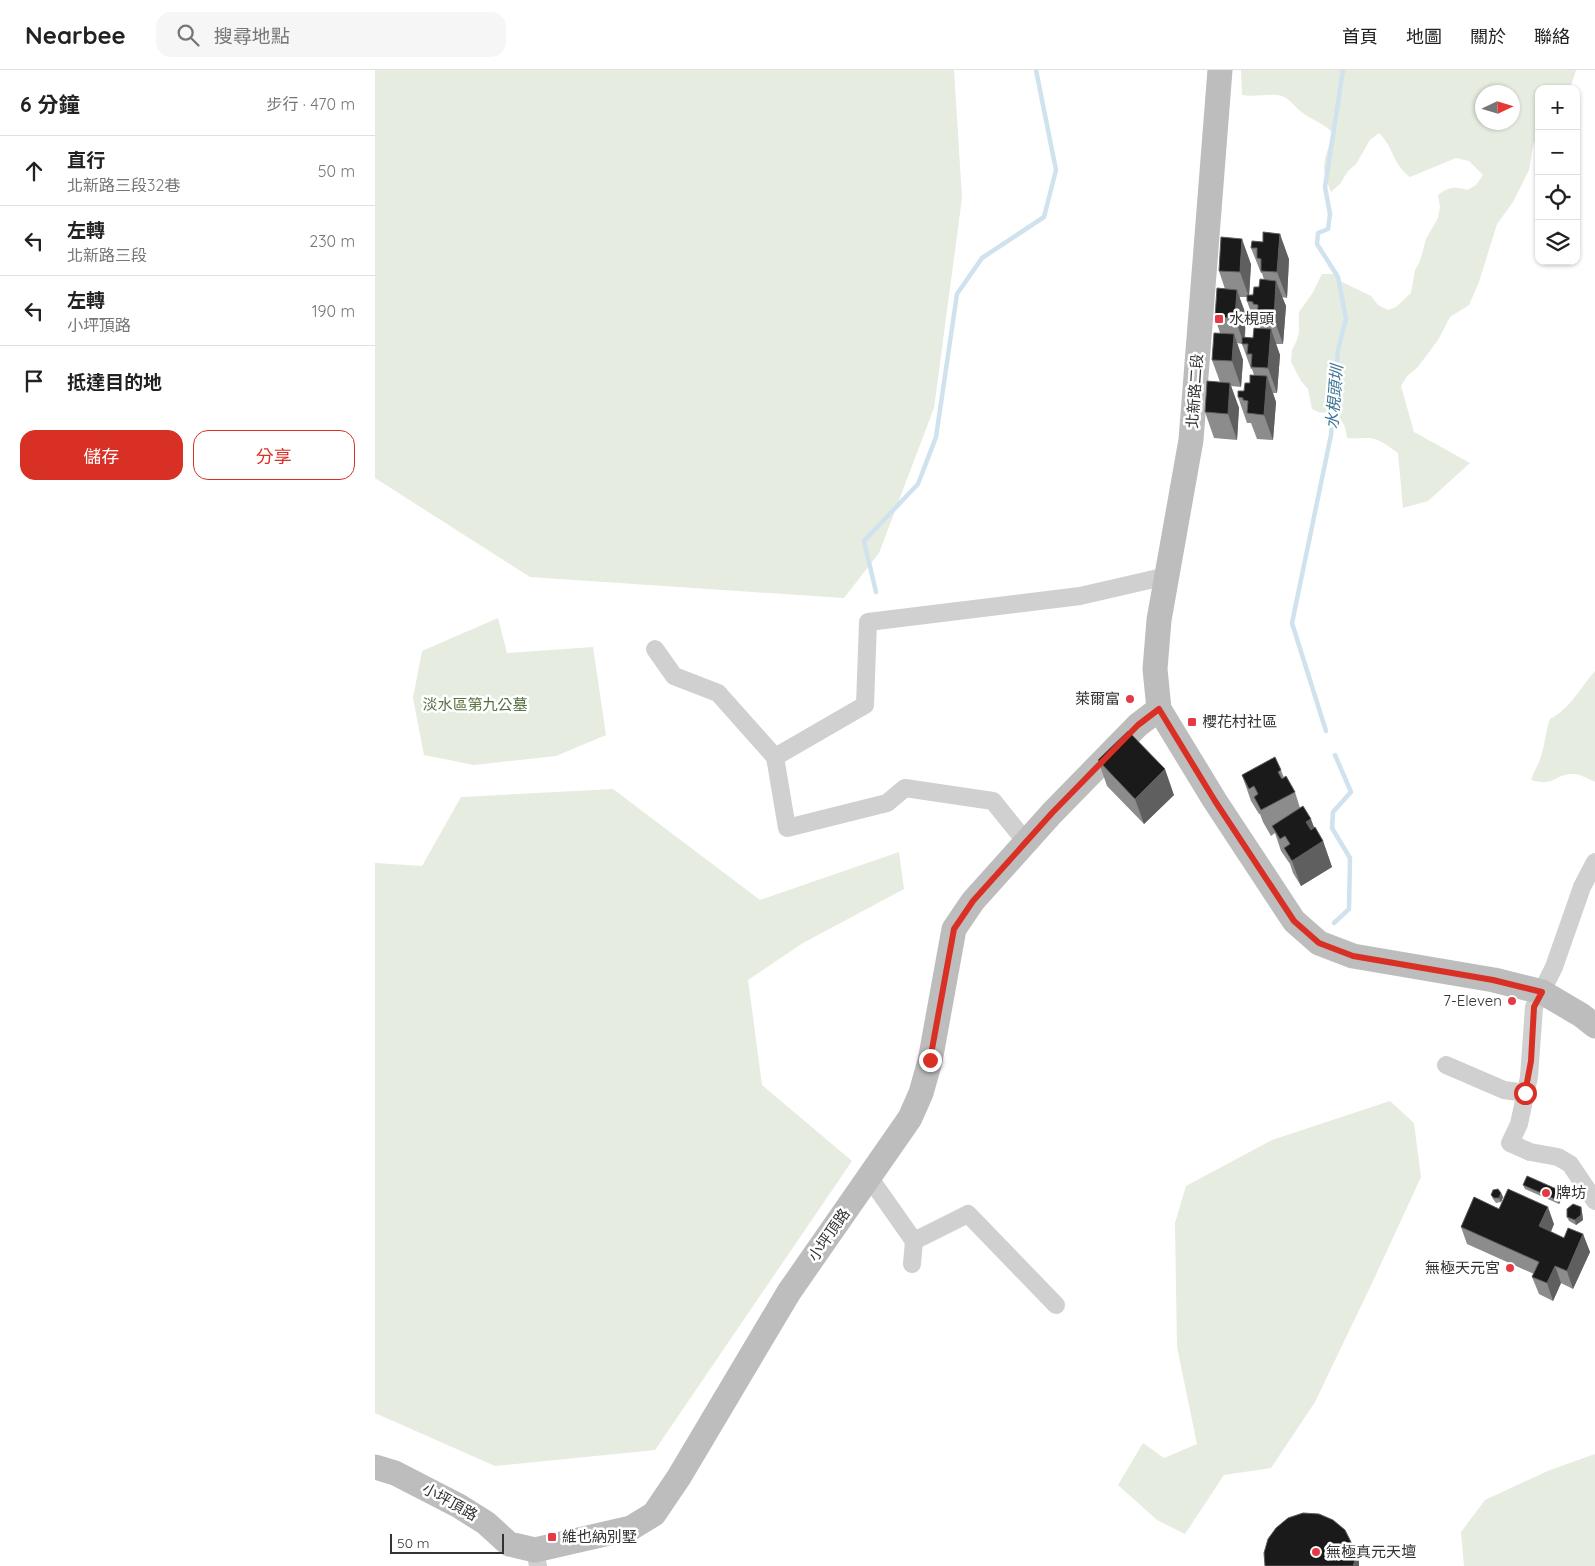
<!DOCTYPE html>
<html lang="zh-TW">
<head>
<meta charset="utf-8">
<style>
	:root { --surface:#fff; --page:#f6f6f6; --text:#222; --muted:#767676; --line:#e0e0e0; --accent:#d93025 }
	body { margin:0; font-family:Quicksand,"Noto Sans TC",sans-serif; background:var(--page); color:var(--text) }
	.controls { position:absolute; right:15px; top:15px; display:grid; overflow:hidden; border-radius:10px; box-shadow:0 1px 4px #0004 }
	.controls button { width:45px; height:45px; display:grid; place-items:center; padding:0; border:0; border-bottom:1px solid var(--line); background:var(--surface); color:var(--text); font:25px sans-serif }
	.compass { position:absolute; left:1100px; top:15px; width:45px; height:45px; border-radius:50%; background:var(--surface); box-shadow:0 1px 4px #0004; rotate:86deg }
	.scale { position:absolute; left:15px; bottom:12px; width:114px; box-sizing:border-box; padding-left:5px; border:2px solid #333; border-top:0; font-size:14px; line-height:18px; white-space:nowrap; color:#333; -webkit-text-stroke:4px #fff; paint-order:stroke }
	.stop { position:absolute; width:15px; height:15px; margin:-11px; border:4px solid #d93025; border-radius:50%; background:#fff }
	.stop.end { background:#d93025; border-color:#fff; box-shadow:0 1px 5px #0008 }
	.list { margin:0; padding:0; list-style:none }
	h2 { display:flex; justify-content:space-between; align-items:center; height:65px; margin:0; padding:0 20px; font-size:21px }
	h2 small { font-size:16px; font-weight:400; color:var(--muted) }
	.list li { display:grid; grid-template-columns:32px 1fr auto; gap:15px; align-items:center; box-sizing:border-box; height:70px; padding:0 20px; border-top:1px solid var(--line) }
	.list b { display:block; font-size:19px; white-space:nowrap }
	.list p { margin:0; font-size:16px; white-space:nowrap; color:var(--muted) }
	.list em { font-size:16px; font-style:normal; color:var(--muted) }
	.actions { display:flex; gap:10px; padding:15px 20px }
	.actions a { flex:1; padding:11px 0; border:1px solid var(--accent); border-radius:15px; text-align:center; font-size:18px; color:var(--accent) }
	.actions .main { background:var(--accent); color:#fff }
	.icon { flex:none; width:28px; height:28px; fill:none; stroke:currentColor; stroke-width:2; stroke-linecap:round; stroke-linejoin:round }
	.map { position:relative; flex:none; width:1220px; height:1496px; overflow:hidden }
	header { display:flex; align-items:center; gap:30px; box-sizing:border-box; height:70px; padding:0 25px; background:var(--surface); border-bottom:1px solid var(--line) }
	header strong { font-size:24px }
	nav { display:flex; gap:28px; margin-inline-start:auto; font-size:18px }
	.search { width:350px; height:45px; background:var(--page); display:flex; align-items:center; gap:12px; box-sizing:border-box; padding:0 18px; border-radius:15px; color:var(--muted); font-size:19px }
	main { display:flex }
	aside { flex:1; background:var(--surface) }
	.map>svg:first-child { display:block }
	.green { fill:#e6ecdf; fill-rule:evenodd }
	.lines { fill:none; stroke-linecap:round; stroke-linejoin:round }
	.stream { stroke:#cfe2ee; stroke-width:4.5 }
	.street { stroke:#d0d0d0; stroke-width:18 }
	.secondary { stroke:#bdbdbd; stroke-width:25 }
	.wall { fill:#8c8c8c; fill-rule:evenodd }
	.shaded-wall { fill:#5f5f5f }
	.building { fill:#1a1a1a; stroke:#5f5f5f }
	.route { stroke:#d93025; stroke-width:6 }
	.poi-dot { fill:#e63946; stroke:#fff; stroke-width:2 }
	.labels { text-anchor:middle; stroke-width:5; stroke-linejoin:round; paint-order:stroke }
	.poi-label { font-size:15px; fill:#333; stroke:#fff; text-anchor:start }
	.street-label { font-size:15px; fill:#333; stroke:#fff }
	.park-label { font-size:15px; fill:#56703f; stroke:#fff }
	.water-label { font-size:16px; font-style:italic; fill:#3f7597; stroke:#fff }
</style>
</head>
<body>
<header>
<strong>Nearbee</strong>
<div class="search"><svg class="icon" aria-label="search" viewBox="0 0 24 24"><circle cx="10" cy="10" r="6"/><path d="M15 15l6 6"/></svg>搜尋地點</div>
<nav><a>首頁</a><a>地圖</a><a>關於</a><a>聯絡</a></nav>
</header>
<main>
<aside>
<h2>6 分鐘<small>步行 · 470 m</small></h2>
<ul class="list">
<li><svg class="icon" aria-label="ahead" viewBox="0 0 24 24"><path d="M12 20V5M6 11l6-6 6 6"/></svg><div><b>直行</b><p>北新路三段32巷</p></div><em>50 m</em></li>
<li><svg class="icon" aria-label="left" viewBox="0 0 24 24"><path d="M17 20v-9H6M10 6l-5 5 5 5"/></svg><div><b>左轉</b><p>北新路三段</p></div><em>230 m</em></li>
<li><svg class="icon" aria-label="left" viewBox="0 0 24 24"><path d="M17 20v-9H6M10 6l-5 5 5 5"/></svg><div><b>左轉</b><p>小坪頂路</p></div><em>190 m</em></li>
<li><svg class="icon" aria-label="arrive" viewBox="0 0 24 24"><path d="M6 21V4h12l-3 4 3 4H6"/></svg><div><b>抵達目的地</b></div></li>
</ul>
<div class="actions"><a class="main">儲存</a><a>分享</a></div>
</aside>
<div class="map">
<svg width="1220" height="1496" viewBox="0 0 1220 1496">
	<rect width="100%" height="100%" fill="#fff"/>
	<path class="green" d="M 0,0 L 579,0 L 587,128 L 559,338 L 504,483 L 469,528 L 155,507 L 0,408 Z
		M 866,0 L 1201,0 L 1195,19 L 1164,19 L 1164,59 L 1158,76 L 1154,100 L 1138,132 L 1122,154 L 1104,212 L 1094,235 L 1075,247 L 1063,270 L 1042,298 L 1032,306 L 1026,316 L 1039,362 L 1095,393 L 1053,431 L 1028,438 L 1023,383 C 1014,377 1004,368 993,368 C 985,368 979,369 972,368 C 971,358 968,347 957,344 C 949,341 947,345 937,339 L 933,319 L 926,311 L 916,292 L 917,280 L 922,270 L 924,262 L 924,242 L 937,224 L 947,204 L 959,204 L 967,212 L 996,226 L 1003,235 L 1013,240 L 1021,237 L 1036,223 L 1040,200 L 1045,191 L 1051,169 L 1063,148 L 1065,137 L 1063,125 C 1073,117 1080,116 1092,120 L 1101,115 L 1108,105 L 1094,91 L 1081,88 L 1035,107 C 1017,94 1019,77 1004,63 L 995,70 L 981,94 L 973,101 L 965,114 L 956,122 C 952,112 947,101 950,90 C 952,80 956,72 957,62 C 949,54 940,51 931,45 C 920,39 915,26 902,25 C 890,24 879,27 867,25 ZM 1138,22 L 1138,52 L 1108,52 L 1108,22 Z
		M 123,548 L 132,583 L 218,577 L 231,665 L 181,686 L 99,695 L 49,685 L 38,628 L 47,581 Z
		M 1220,601 L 1220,712 C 1214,709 1205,704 1198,704 C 1180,704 1180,717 1156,710 C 1158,703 1161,699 1164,692 C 1170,678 1170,662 1175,649 C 1195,639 1206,617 1220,601 Z
		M 238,719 L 385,830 L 524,782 L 529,819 L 428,873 L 373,910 L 387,1015 L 477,1091 L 280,1380 L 120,1396 L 0,1343 L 0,793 L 47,796 L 86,727 Z
		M 1015,1031 L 1039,1053 L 1046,1107 L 998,1211 L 940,1332 L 896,1398 L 849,1405 L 810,1464 L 782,1450 L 743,1415 L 768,1373 L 789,1388 L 822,1374 L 802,1277 L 800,1153 L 811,1116 L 897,1070 Z
		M 1220,1384 L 1220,1496 L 1089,1496 L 1086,1462 L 1110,1430 L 1175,1400 Z"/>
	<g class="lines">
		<path class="stream" d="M 501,522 L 489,471 L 543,414 L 561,367 L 582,224 L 607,188 L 669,147 L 681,100 L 661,0
			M 951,661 L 917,553 L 956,365 L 963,280 L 971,249 L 963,207 L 942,174 L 943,163 L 953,159 L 955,144 L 950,117 L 968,0
			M 959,853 L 974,839 L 975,788 L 957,758 L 958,742 L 976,722 L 960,685"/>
		<path class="street" d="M 280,579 L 299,606 L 343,623 L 400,687 L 412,758 L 512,733 L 530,718 L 618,731 L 651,772
			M 400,687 L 490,635 L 493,552 L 705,526 L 792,506
			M 1220,792 L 1207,817 L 1179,897 L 1159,937 L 1154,1007 L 1144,1054 L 1135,1073 L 1155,1082 L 1183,1087 L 1195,1094 L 1220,1131
			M 1071,995 L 1129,1020 L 1150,1023
			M 494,1107 L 539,1171 L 537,1194
			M 539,1171 L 593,1144 L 681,1235
			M 160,1480 L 163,1496"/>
		<path class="secondary" d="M 845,0 L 816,370 L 784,550 L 780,599 L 784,639 L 840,731 L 919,851 L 944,873 L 978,886 L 1119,910 L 1167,922 L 1206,945 L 1220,956
			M 0,1397 L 20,1403 L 84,1436 L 111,1453 L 134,1474 L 160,1480 L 256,1458 L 279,1444 L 304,1407 L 414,1222 L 535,1048 L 546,1023 L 555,991 L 579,859 L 598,831 L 677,743 L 763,655 L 784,639"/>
	</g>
	<path class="wall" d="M 877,171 L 914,189 L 912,228 L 907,227 L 911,236 L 908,274 L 901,274 L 905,285 L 902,323 L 898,323 L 901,332 L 898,370 L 882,369 L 876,353 L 872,353 L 863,327 L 869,321 L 879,305 L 877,299 L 876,299 L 867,274 L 862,273 L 868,290 L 866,317 L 856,316 L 864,338 L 862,370 L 839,368 L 830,342 L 845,312 L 837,290 L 845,263 L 840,247 L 850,219 L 844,201 L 876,194 L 874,225 L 878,225 L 889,210 L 887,203 L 886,203 L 876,178 ZM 864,227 L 872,227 L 872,231 L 881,257 L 885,257 L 886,259 L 878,268 L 870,267 L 871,245 Z
		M 723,690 L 799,725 L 769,754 L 732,716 Z
		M 906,700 L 909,708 L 920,722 L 925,738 L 948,771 L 957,797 L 926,816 L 918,803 L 915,794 L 906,781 L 900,763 L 896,766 L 888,752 L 885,744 L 884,744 L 876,731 L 867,705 Z
		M 1148,1115 L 1186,1121 L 1188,1126 L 1184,1134 L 1150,1119 Z
		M 1126,1123 L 1128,1127 L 1126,1132 L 1121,1133 L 1118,1129 L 1116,1125 Z
		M 1206,1137 L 1207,1142 L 1208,1150 L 1201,1155 L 1194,1151 L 1192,1147 Z
		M 1179,1154 L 1176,1162 L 1189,1168 L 1208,1164 L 1215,1182 L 1198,1219 L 1186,1213 L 1178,1231 L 1164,1224 L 1157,1207 L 1159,1204 L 1092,1174 L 1086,1157 Z"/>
	<path class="shaded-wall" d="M 905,164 L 914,189 L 912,228 L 902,202 Z
		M 867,169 L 876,194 L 874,227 L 865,202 Z
		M 901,211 L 911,236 L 908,274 L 899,249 Z
		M 862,220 L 871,245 L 869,274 L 860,248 Z
		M 896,259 L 905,285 L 902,323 L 893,298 Z
		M 859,264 L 868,290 L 866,317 L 857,291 Z
		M 892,306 L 901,332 L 898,370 L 889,345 Z
		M 855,313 L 864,338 L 862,370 L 853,344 Z
		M 790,699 L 799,725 L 769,754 L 760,729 Z
		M 936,749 L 945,773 L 948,771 L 957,797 L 926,816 L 917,791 L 931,752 Z
		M 1186,1121 L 1188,1126 L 1184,1134 L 1182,1130 Z
		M 1126,1123 L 1128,1127 L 1126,1132 L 1124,1128 Z
		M 1173,1137 L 1179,1154 L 1170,1174 L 1164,1156 Z
		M 1206,1137 L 1207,1142 L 1208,1150 L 1201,1155 L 1200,1150 Z
		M 1208,1164 L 1215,1182 L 1198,1219 L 1192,1201 Z
		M 1180,1196 L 1186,1213 L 1178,1231 L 1172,1213 Z
		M 977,1474 L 984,1491 L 984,1496 L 978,1496 Z"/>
	<path class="building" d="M 888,162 L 905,164 L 902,202 L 886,201 L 886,189 L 882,188 L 882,178 L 876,178 L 877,171 L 888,172 Z
		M 846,167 L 867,169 L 865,202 L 844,201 Z
		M 885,209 L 901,211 L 899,249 L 882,248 L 883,235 L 878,234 L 878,232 L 872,231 L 872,225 L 878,225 L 879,217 L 884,217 Z
		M 842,218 L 862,220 L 860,248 L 840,247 Z
		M 879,258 L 896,259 L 893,298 L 876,297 L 877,284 L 872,284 L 873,274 L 867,274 L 867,267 L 878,268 Z
		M 839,263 L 859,264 L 857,291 L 837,290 Z
		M 875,305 L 892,306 L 889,345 L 872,343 L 873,331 L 868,330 L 868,328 L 863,327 L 863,321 L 869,321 L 870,313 L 875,313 Z
		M 832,311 L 855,313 L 853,344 L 830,342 Z
		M 753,661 L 790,699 L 760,729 L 723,690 Z
		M 900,687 L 906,700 L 903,702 L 907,709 L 911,706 L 920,722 L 886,740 L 879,727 L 883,724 L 879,716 L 874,719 L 867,705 Z
		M 928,736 L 936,749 L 931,752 L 936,760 L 940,757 L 948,771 L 917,791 L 909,778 L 915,774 L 910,766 L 905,769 L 897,756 Z
		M 1152,1106 L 1186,1121 L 1182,1130 L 1148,1115 Z
		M 1123,1119 L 1126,1123 L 1124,1128 L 1119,1128 L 1116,1125 L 1118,1120 Z
		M 1133,1119 L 1173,1137 L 1164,1156 L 1189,1168 L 1193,1158 L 1208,1164 L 1192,1201 L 1180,1196 L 1172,1213 L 1157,1207 L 1164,1192 L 1086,1157 L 1099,1127 L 1124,1139 Z
		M 1198,1134 L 1206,1137 L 1206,1145 L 1200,1150 L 1192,1147 L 1192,1139 Z
		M 928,1443 L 944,1444 L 958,1450 L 970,1460 L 977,1474 L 980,1490 L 978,1496 L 890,1496 L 889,1483 L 893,1469 L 901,1458 L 913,1448 Z"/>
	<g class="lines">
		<path class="route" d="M 555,990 L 579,859 L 598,831 L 677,743 L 763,655 L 784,639 L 840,731 L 919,851 L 944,873 L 978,886 L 1118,910 L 1167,922 L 1159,937 L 1156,991 L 1150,1023"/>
	</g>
	<g class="poi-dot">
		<rect x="839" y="244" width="10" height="10" rx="2.5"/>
		<circle cx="755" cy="629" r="5"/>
		<rect x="812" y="647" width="10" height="10" rx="2.5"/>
		<circle cx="1137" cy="931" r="5"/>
		<circle cx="1171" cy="1123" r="5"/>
		<circle cx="1135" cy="1198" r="5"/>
		<rect x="172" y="1462" width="10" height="10" rx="2.5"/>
		<circle cx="941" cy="1482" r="5"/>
	</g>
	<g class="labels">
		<g class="poi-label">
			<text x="854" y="254">水梘頭</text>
			<text x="745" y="634" text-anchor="end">萊爾富</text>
			<text x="827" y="657">櫻花村社區</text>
			<text x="1127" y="936" text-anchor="end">7-Eleven</text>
			<text x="1181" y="1128">牌坊</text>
			<text x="1125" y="1203" text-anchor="end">無極天元宮</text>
			<text x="187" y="1472">維也納別墅</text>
			<text x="951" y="1487">無極真元天壇</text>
		</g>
		<g class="street-label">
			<text transform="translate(820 321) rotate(-86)" y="5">北新路二段</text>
			<text transform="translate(454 1165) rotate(-55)" y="5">小坪頂路</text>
			<text transform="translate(75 1432) rotate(29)" y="5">小坪頂路</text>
		</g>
		<g class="park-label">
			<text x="100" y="640">淡水區第九公墓</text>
		</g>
		<g class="water-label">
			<text transform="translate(959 327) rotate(-85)" y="6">水梘頭圳</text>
		</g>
	</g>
</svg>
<div class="controls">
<button>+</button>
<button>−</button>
<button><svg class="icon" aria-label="locate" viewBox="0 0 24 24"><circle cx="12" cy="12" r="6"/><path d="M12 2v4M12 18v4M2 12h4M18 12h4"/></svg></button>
<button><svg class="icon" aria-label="layers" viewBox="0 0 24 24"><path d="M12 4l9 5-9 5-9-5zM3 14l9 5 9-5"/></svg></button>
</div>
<svg class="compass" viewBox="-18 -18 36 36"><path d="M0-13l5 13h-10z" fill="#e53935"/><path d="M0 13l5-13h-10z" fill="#767676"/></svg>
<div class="scale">50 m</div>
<div class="stop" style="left:1150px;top:1023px"></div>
<div class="stop end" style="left:555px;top:990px"></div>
</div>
</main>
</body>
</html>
